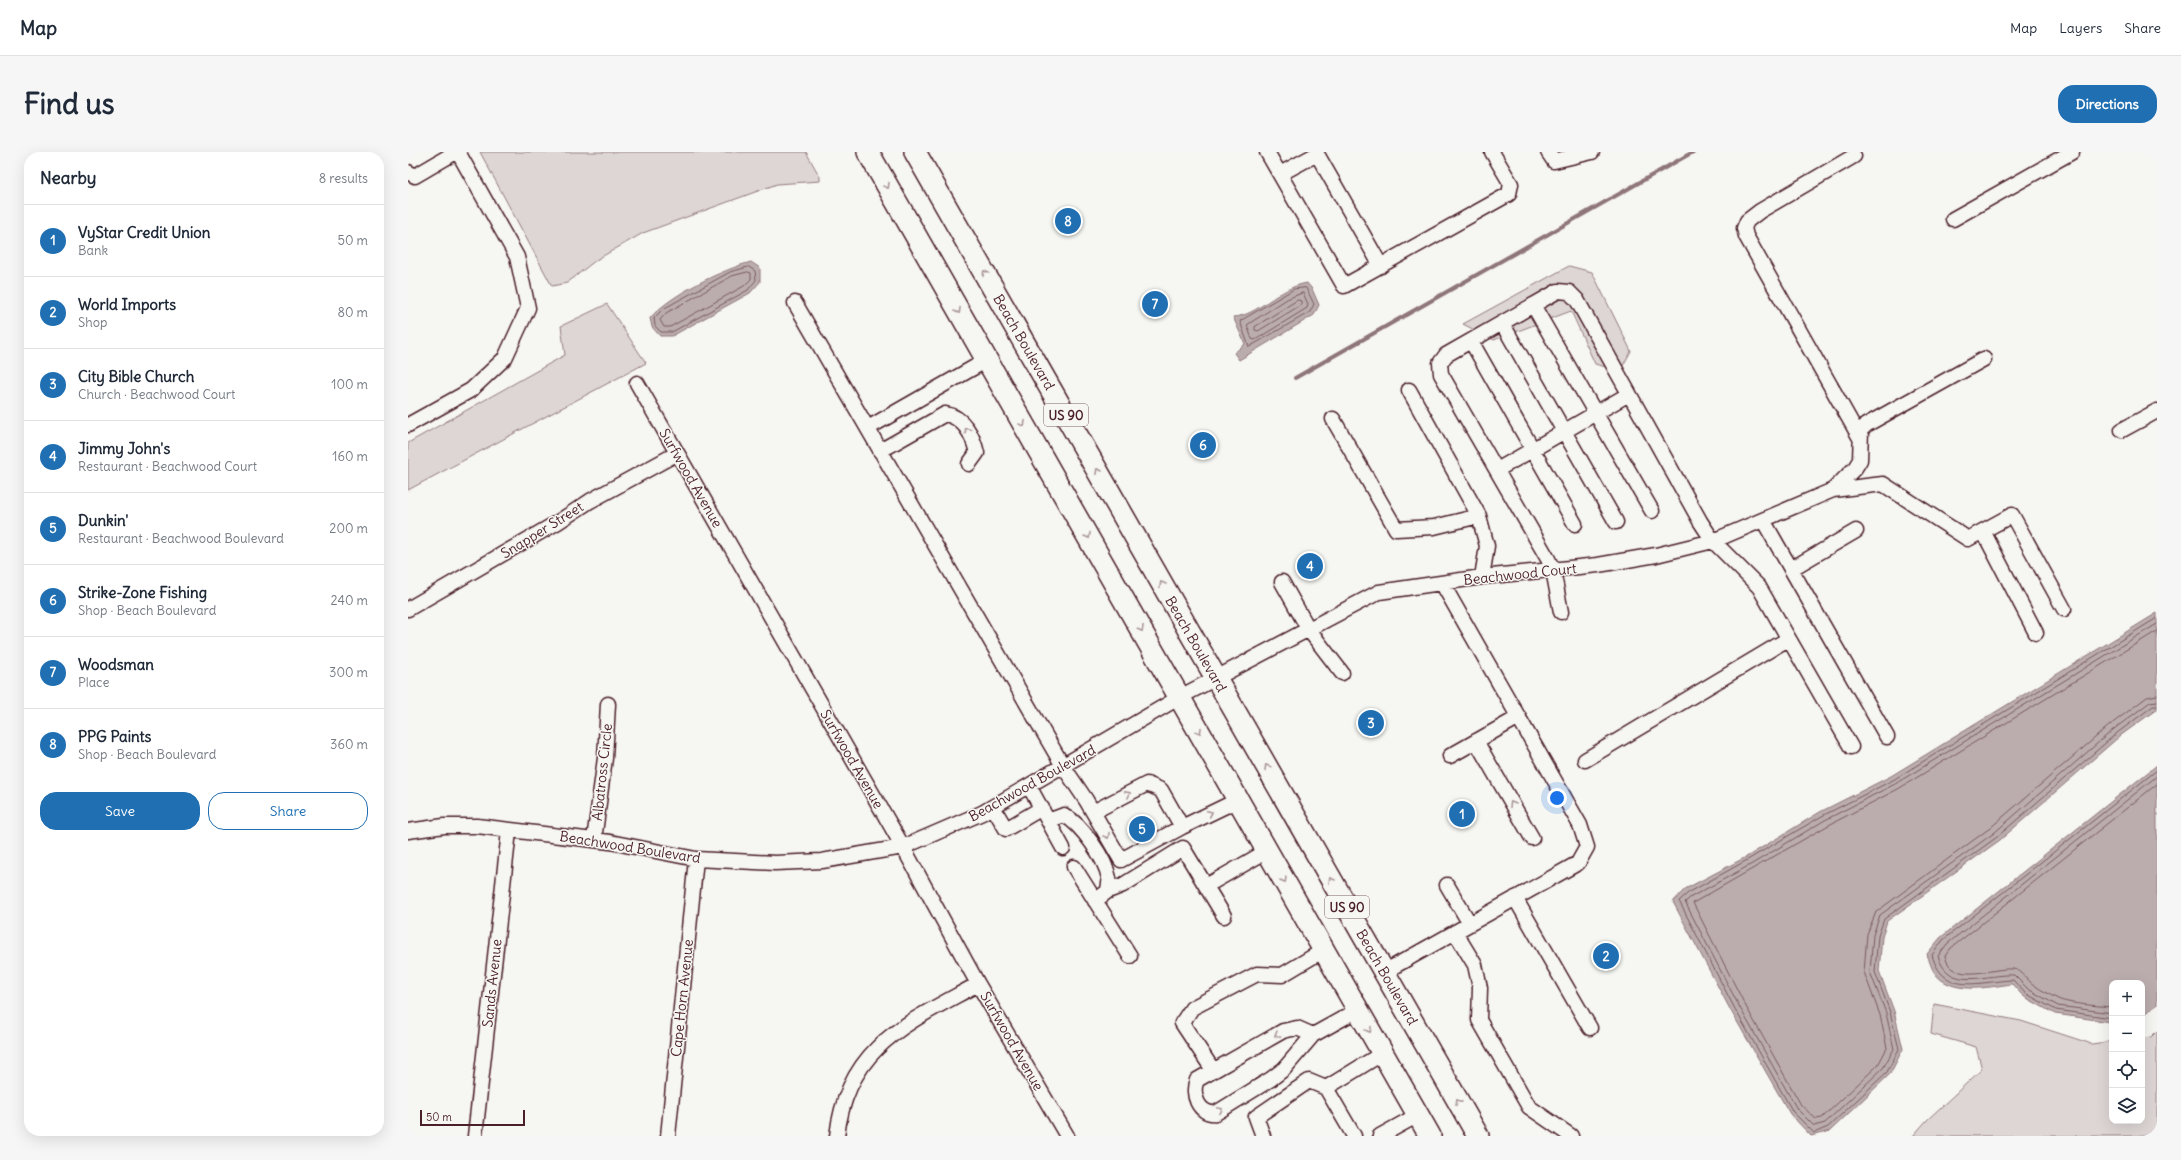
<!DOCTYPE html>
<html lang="en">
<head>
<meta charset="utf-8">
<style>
	:root { --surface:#fff; --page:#f6f6f7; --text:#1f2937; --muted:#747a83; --line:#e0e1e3; --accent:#1f6fb2 }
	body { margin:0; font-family:Delius,sans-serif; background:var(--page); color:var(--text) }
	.controls { position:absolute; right:12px; bottom:12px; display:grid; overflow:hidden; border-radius:8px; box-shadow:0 4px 16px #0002 }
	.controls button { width:36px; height:36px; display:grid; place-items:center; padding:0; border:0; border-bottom:1px solid var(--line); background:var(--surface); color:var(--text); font:20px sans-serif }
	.scale { position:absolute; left:12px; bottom:10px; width:105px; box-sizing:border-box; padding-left:4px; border:2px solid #4a1f2b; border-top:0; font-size:11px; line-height:14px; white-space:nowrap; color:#4a1f2b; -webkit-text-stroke:3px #f6f6f2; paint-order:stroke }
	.you { position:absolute; left:1149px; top:646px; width:14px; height:14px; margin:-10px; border:3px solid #fff; border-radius:50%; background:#1a73e8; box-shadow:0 0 0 6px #1a73e833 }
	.badge { display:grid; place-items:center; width:26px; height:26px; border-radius:50%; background:var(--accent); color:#fff; font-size:13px; font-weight:700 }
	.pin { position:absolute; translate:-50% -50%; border:2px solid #fff; box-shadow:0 1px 4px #0006 }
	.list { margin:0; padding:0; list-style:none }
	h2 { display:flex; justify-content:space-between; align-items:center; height:52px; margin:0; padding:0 16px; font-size:17px }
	h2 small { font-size:13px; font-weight:400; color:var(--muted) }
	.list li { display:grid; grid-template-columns:26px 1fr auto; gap:12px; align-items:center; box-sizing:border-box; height:72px; padding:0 16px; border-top:1px solid var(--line) }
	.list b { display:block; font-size:15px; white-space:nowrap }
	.list p { margin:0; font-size:13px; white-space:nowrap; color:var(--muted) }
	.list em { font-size:13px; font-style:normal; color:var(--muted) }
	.actions { display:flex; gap:8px; padding:12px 16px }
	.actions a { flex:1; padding:9px 0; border:1px solid var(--accent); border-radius:16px; text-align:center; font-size:14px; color:var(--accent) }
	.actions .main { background:var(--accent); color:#fff }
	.icon { flex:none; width:22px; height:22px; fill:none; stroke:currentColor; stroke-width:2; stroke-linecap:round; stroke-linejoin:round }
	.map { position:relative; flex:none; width:1749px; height:984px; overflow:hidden; border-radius:16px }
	header { display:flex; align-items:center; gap:24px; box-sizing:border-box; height:56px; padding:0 20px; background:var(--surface); border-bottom:1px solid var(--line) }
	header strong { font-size:19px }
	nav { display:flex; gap:22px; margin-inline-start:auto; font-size:14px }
	.intro { display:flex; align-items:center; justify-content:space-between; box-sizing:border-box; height:96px; padding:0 24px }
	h1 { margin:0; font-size:28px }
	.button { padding:10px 18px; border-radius:16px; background:var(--accent); color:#fff; font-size:14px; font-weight:700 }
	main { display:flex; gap:24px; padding:0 24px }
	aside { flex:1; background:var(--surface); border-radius:16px; box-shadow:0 4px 16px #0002 }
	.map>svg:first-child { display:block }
	.green { fill:#ddd6d5; stroke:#947a80 }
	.water { fill:#bbadae; stroke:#8e747a }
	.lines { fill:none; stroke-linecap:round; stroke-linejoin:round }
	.shore { stroke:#77585f; stroke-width:1 }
	.stream { stroke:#8e747a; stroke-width:4 }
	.minor-casing { stroke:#4a1f2b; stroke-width:17 }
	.highway-casing { stroke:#4a1f2b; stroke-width:24 }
	.minor { stroke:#f6f6f2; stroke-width:14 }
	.highway { stroke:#f6f6f2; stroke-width:21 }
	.oneway { stroke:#a99598 }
	.labels { text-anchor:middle; stroke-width:3; stroke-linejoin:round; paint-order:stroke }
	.shield { fill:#f6f6f2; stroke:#7e6067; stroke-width:1 }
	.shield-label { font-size:13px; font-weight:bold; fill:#4a1f2b }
	.street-label { font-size:14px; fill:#4a1f2b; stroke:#f6f6f2 }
</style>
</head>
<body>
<header>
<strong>Map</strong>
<nav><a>Map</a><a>Layers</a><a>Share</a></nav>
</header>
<div class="intro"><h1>Find us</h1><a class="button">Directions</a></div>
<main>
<aside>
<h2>Nearby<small>8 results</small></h2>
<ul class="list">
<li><span class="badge">1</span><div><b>VyStar Credit Union</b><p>Bank</p></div><em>50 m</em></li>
<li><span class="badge">2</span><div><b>World Imports</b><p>Shop</p></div><em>80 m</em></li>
<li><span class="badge">3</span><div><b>City Bible Church</b><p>Church · Beachwood Court</p></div><em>100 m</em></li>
<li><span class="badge">4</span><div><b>Jimmy John's</b><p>Restaurant · Beachwood Court</p></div><em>160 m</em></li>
<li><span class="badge">5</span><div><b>Dunkin'</b><p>Restaurant · Beachwood Boulevard</p></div><em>200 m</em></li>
<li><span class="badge">6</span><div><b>Strike-Zone Fishing</b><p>Shop · Beach Boulevard</p></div><em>240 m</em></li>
<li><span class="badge">7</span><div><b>Woodsman</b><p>Place</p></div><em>300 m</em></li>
<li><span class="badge">8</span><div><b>PPG Paints</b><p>Shop · Beach Boulevard</p></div><em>360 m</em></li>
</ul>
<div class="actions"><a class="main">Save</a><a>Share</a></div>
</aside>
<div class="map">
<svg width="1749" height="984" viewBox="0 0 1749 984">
	<rect width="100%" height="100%" fill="#f6f6f2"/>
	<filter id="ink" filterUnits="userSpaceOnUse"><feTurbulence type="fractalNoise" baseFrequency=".025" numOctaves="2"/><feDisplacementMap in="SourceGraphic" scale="8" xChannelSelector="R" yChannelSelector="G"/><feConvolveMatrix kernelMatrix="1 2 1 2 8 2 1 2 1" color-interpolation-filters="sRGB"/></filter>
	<g filter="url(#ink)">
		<path class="green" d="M 72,0 L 398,0 L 412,25 L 412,29 L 369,32 L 235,81 L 188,108 L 159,131 L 144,134 Z
			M 1161,114 L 1184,120 L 1223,199 L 1212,219 L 1187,212 L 1163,159 L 1086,188 L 1055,172 Z
			M 199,152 L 238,211 L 0,338 L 0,291 L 157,203 L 153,174 Z
			M 1526,852 L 1613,869 L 1684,892 L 1704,889 L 1704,969 L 1734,969 L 1734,886 L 1743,885 L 1749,879 L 1749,984 L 1505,984 L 1518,969 L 1574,917 L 1568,895 L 1523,882 Z"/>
		<path class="water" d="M 343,110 L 352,116 L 352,130 L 342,141 L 264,184 L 252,184 L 244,175 L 242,166 C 262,143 313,118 343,110 Z
			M 899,131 L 904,137 L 911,153 L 906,163 L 831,208 L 826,201 L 837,192 L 825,165 C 850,164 869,136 899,131 Z
			M 1749,461 L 1749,557 L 1712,584 L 1592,688 L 1479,769 L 1474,785 L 1471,819 L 1486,859 L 1495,897 L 1482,922 L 1422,979 L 1403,984 L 1382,962 L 1323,859 L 1265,750 L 1277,737 L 1340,704 L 1412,660 L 1483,624 Z
			M 1749,613 L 1749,853 L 1734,863 L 1734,831 L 1704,831 L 1704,870 L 1702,870 L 1647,862 L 1615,844 L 1604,832 C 1580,835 1542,844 1526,820 C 1523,815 1521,808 1519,802 L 1532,786 Z"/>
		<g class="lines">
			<path class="shore" d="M 341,115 L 347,119 L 348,128 L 340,138 L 264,180 L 253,180 L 247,174 L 246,166 L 255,157 L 322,120 Z
				M 340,120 L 343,121 L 343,127 L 336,134 L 262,175 L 256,175 L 252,168 L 258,161 L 324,124 Z
				M 898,136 L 906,152 L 902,160 L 841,195 L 832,169 L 886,137 Z
				M 895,141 L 900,152 L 899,156 L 847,188 L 844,187 L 839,173 L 879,147 Z
				M 890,148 L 893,149 L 893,153 L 850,179 L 847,178 L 847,175 Z
				M 1749,466 L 1485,628 L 1414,664 L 1341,707 L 1280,741 L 1271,749 L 1327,857 L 1385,960 L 1406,981 L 1420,975 L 1479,920 L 1491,897 L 1482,860 L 1467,820 L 1470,784 L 1476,767 L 1589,685 L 1709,581 L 1745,554 L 1749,554
				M 1749,472 L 1487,632 L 1417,668 L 1344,712 L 1283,745 L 1277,750 L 1331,854 L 1389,957 L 1406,974 L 1417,971 L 1475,916 L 1486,897 L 1478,861 L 1462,820 L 1465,783 L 1472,763 L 1586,681 L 1706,577 L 1742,550 L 1749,549
				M 1749,479 L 1490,637 L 1419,674 L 1285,751 L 1336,851 L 1393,953 L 1408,967 L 1414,966 L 1470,913 L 1479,896 L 1472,863 L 1456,820 L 1459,782 L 1468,760 L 1582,676 L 1702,573 L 1739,545 L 1749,543
				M 1704,855 C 1692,854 1660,852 1650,847 C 1642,843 1633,838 1626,833 C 1618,828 1615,818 1605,817 C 1585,815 1544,834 1537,804 L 1543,796 L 1749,632
				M 1704,861 L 1650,854 L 1620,837 L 1606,823 C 1579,821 1541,841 1530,804 L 1539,792 L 1749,624
				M 1704,866 L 1648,858 L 1617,841 L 1605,828 C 1572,829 1536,845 1524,803 L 1535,788 L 1749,618"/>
			<path class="stream" d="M 887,226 L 1285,0"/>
			<g class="minor-casing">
				<path id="minor" d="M 859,0 L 936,134 L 1101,42 L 1103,32 L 1084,0
					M 1140,0 L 1146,9 L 1184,0
					M 1446,4 L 1352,59 L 1339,69 L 1336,76 L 1338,84 L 1452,286
					M 0,20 L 7,24 L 48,0
					M 872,22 L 909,2 L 973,114
					M 1545,67 L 1664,0
					M 387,151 L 655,614 L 678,648 L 713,708 L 774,675 L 830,648
					M 1125,153 L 1244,359
					M 1094,171 L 1208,370
					M 1063,189 L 1167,372
					M 229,231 L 495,695 L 570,832 L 659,984
					M 1001,238 L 1071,364 L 1079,394 L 1074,425
					M 925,267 L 988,377 L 1026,375 L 1071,364
					M 0,273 L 63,238 L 97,206 L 120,156 L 109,105 L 50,0
					M 460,276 L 579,208
					M 1714,278 L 1749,259
					M 472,299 L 537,262 C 556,265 565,284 569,301 L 561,312
					M 1089,318 L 1221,242
					M 1425,338 L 1447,316 L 1452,308 L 1453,278 L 1458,273 L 1576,207
					M 1355,368 L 1479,585
					M 1575,379 L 1628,481
					M 1383,417 L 1448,379
					M 874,430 L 901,478 L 934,521
					M 0,457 L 150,370 L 182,349 L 268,302
					M 1153,460 L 1145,418 L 1140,407 L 1033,222 L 1032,211 L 1038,203 L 1150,139 L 1161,140 L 1169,148 L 1292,369 L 1305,389 L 1351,435 L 1443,595
					M 1068,589 L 1124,686
					M 1042,604 L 1111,565
					M 1177,608 L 1380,487
					M 621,634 L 655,696
					M 585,655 L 598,677 L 634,656
					M 685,660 L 739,632 L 753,638 L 774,675
					M 640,669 L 656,663 C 674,673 697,706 701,726 C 702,730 700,735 700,739 L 687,749
					M 0,679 L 36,674 L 69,674 L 202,690 L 288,707 L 367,711 L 414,709 L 495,695 L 574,661 L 772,545 L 971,440 L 1074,425 L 1190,413 L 1248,403 L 1305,389 L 1425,338 L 1475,332 L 1560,387 L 1604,363 L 1656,457
					M 186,688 L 197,606 L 200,552
					M 666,715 L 722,804
					M 1039,733 L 1062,772
					M 798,734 L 859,699
					M 700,739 L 715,733 L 775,696 L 816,764
					M 1107,746 L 1182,876
					M 1047,780 L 1067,813 L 1072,836 L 1071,868 L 1121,955 L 1163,984
					M 976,820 L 1170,711 L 1179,695 L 1172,673 L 1034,431
					M 905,883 L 889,876 L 875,879 L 789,928 C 783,941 790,963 808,961 L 863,927 L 876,917 L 905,883 L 950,858
					M 805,918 L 774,871 L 784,856 L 849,822 L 874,823 L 916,798
					M 67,984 L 101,679
					M 260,984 L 288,707
					M 429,984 C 439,894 500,871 570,832
					M 855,984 L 848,965 L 901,929 L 918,936
					M 946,984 L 918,936 L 975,901
					M 972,984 L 1010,963"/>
			</g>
			<g class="highway-casing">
				<path id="highway" d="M 460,0 L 1022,984
					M 507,0 L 1070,984"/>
			</g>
			<use href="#minor" class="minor"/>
			<use href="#highway" class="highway"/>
		</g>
		<defs><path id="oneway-chevron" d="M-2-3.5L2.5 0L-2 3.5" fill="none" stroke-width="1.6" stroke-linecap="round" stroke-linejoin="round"/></defs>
		<g class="oneway">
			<use href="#oneway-chevron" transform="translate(479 34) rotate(60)"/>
			<use href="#oneway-chevron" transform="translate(577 121) rotate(-120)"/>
			<use href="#oneway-chevron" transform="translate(550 159) rotate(60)"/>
			<use href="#oneway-chevron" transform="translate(615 272) rotate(60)"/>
			<use href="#oneway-chevron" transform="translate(559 278) rotate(-123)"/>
			<use href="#oneway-chevron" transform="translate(690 319) rotate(-120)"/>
			<use href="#oneway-chevron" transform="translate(680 384) rotate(60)"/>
			<use href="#oneway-chevron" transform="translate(754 432) rotate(-120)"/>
			<use href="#oneway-chevron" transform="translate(733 477) rotate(60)"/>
			<use href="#oneway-chevron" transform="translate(791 579) rotate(60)"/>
			<use href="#oneway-chevron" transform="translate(859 615) rotate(-120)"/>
			<use href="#oneway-chevron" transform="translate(720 642) rotate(-28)"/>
			<use href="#oneway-chevron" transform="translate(1104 652) rotate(-120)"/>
			<use href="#oneway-chevron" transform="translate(802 661) rotate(-25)"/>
			<use href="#oneway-chevron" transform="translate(699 684) rotate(60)"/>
			<use href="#oneway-chevron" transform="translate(876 728) rotate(60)"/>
			<use href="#oneway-chevron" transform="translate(923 728) rotate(-120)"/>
			<use href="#oneway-chevron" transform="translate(961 878) rotate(60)"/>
			<use href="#oneway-chevron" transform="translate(869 883) rotate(151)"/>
			<use href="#oneway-chevron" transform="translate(1050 950) rotate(-120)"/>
			<use href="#oneway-chevron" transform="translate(812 958) rotate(-26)"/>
		</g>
	</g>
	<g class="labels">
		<g class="shield">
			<rect x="636" y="252" width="44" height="22" rx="3"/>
			<rect x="917" y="744" width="44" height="22" rx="3"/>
		</g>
		<g class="shield-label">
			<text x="658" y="268">US 90</text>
			<text x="939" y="760">US 90</text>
		</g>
		<g class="street-label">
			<text transform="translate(616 190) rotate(60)" y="5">Beach Boulevard</text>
			<text transform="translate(283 326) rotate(60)" y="5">Surfwood Avenue</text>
			<text transform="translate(134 378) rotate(-32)" y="5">Snapper Street</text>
			<text transform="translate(1112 422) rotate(-6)" y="5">Beachwood Court</text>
			<text transform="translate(788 492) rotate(60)" y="5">Beach Boulevard</text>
			<text transform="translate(444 607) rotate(60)" y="5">Surfwood Avenue</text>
			<text transform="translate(194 620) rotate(-84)" y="5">Albatross Circle</text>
			<text transform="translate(624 631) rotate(-29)" y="5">Beachwood Boulevard</text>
			<text transform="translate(222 695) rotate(9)" y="5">Beachwood Boulevard</text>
			<text transform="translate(979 825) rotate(60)" y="5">Beach Boulevard</text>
			<text transform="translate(84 831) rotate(-84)" y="5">Sands Avenue</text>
			<text transform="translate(274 846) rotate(-84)" y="5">Cape Horn Avenue</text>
			<text transform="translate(604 889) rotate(60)" y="5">Surfwood Avenue</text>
		</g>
	</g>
</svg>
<div class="controls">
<button>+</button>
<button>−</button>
<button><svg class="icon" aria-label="locate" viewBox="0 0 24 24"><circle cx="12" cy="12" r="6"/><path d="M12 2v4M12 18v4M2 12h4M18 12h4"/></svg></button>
<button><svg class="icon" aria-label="layers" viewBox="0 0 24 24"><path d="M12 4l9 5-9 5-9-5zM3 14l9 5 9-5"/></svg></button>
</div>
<div class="scale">50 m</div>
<div class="you"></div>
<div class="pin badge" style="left:1054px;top:662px">1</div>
<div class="pin badge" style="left:1198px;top:804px">2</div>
<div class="pin badge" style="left:963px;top:571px">3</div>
<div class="pin badge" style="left:902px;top:414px">4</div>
<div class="pin badge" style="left:734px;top:677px">5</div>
<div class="pin badge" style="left:795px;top:293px">6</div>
<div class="pin badge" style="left:747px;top:152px">7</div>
<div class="pin badge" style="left:660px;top:69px">8</div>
</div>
</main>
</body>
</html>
